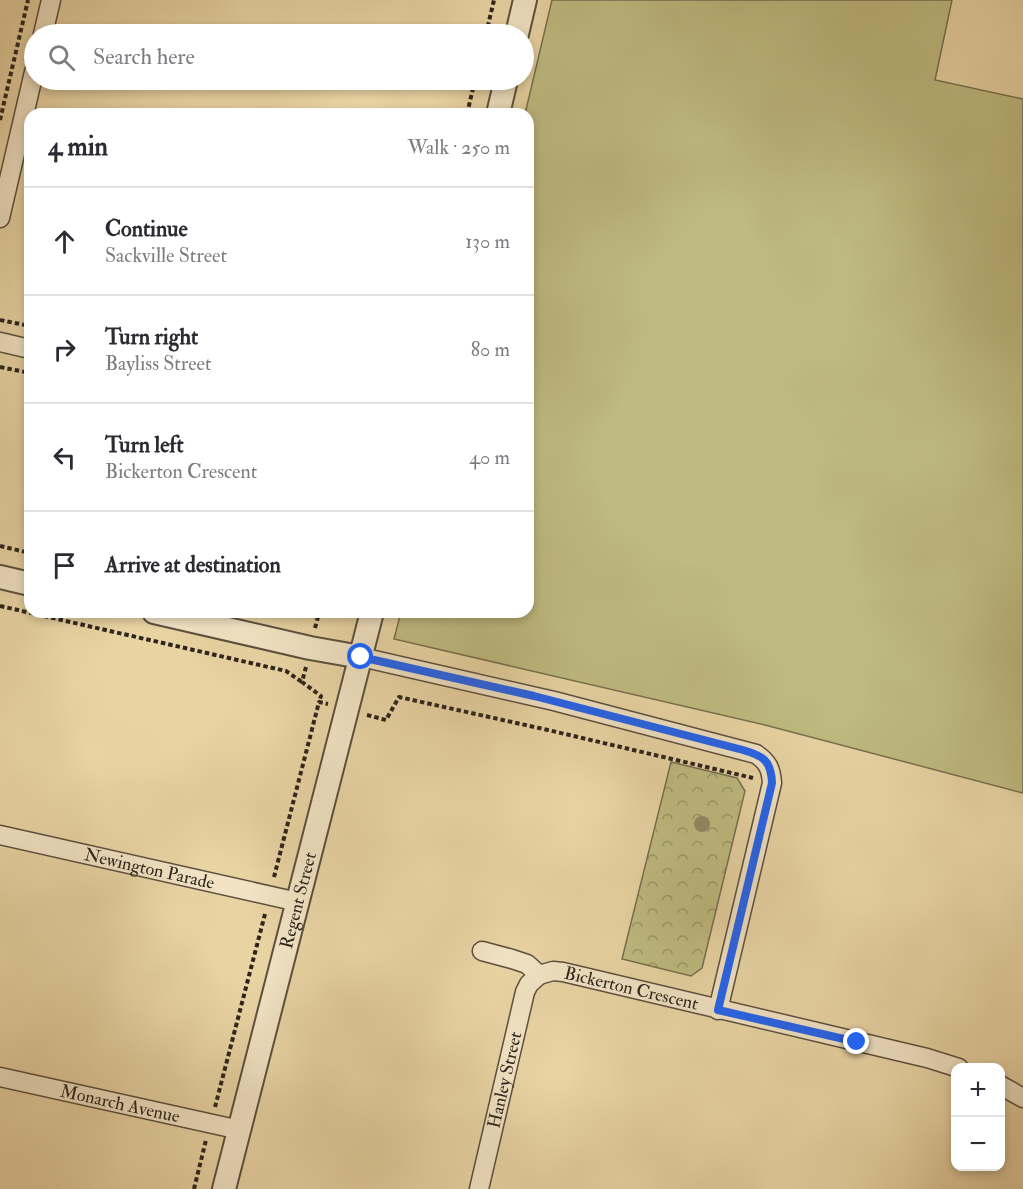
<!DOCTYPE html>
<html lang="en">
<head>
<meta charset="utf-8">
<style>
	:root { --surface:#fff; --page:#f7f7f7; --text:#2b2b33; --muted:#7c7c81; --line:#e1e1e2 }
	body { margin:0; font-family:"IM FELL Double Pica",serif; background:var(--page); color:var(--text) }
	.controls { position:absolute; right:18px; bottom:18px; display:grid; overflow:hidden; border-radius:12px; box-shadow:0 3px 9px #0003 }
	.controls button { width:54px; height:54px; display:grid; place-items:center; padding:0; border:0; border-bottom:2px solid var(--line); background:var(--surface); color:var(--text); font:30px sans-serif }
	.stop { position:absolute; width:18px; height:18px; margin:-14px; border:4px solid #2563eb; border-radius:50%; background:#fff }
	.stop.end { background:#2563eb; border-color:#fff; box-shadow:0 2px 6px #0008 }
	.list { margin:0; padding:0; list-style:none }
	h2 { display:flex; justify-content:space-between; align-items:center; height:78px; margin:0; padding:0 24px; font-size:26px }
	h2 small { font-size:20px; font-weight:400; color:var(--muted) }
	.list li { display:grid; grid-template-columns:39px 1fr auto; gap:18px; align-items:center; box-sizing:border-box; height:108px; padding:0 24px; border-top:2px solid var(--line) }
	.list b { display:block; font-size:22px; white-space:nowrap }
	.list p { margin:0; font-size:20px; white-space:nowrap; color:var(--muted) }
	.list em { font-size:20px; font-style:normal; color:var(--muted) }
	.icon { flex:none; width:33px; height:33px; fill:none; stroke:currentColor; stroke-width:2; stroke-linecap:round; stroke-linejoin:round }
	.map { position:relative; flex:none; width:1023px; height:1189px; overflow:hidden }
	.search { position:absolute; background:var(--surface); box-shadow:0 3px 9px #0003; left:24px; top:24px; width:510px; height:66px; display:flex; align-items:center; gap:15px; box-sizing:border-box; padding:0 21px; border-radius:33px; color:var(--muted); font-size:22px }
	.panel { position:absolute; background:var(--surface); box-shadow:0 3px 9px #0003; left:24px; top:108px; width:510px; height:510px; border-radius:18px }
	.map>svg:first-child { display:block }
	.grass { fill:#beba80; stroke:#76704e; stroke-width:1.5 }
	.park { fill:url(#park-crowns); stroke:#76704e; stroke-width:1.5 }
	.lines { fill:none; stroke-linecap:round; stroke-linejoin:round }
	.minor-casing { stroke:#5c503e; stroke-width:21 }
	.tertiary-casing { stroke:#5c503e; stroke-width:26 }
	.path { stroke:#2d251c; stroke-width:4; stroke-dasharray:4.5 3; stroke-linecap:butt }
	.minor { stroke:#f0e2c3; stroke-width:18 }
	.tertiary { stroke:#f0e2c3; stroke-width:22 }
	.tree { fill:#958866 }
	.route { stroke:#2563eb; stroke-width:8 }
	.labels { text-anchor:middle; stroke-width:5; stroke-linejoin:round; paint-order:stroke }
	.street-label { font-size:18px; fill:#2d251c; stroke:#f0e2c3 }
</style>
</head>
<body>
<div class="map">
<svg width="1023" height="1189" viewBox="0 0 1023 1189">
	<defs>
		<pattern id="park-crowns" width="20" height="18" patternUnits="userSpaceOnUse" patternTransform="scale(1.5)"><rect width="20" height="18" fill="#beba80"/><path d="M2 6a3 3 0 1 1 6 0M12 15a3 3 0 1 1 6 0" fill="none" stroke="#9b9768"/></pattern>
	</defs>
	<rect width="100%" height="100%" fill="#e8d3a3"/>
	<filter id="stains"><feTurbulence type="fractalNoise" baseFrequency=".00333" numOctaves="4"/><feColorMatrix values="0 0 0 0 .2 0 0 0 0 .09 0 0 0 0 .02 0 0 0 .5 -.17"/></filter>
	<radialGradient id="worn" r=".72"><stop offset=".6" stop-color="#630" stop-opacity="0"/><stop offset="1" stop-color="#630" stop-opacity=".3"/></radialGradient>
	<path class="grass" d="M 552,0 L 952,0 L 935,80 L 1023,99 L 1023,793 L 765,725 L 394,639 L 401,612 L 528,612 L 528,114 L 525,114 Z"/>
	<path class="park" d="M 671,762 L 737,778 L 745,791 L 702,968 L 691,976 L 622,959 Z"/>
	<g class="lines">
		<g class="minor-casing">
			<g id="minor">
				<path d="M 43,34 L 51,0"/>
				<path d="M 0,218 L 34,72"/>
				<path d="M 0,342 L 30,349"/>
				<path d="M 361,657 L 554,701 L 756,754 C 768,762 771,769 772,783 L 718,1010"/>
				<path id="s1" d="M 0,835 L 298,902"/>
				<path id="s2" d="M 482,951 L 512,959 L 527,964 L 539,975 L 553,971 L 563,972 L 927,1058 L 959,1068"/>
				<path id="s3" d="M 0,1077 L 240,1130"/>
				<path d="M 1000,1085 L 1023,1098"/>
				<path id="s4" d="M 479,1189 L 525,992 L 529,984 L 539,975"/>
			</g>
		</g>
		<g class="tertiary-casing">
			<g id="tertiary">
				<path d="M 517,34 L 525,0"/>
				<path d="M 498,114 L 506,80"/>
				<path d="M 0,577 L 30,584"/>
				<path d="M 154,612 L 310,648 L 361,657"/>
				<path id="s5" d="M 224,1189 L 372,612"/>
			</g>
		</g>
		<path class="path" d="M 486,34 L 494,0
			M 467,114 L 475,80
			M 0,120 L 28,0
			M 0,320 L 30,326
			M 0,367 L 30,373
			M 0,546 L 30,553
			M 0,606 L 286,671 L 302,682
			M 297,612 L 318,617
			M 315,628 L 318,617 L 322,612
			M 306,667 L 302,682 L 321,696 L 319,702
			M 367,715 L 386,720 L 399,697 L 548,730 L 753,778
			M 274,877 L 319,702 L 328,704
			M 215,1107 L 265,914
			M 194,1189 L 206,1140"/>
		<use href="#minor" class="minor"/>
		<use href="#tertiary" class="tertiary"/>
	</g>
	<circle class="tree" cx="702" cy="824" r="8"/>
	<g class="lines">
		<path class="route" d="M 361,657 L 534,696 L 743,750 C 764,756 771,761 772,783 L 718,1010 L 857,1042"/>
	</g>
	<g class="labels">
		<g class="street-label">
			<text dy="6" stroke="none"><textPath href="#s1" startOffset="153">Newington Parade</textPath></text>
			<text dy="6" stroke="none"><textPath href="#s5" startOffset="298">Regent Street</textPath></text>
			<text dy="6" stroke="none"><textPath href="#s2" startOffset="158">Bickerton Crescent</textPath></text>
			<text dy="6" stroke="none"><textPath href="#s4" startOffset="112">Hanley Street</textPath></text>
			<text dy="6" stroke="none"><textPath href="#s3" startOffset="123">Monarch Avenue</textPath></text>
		</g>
	</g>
	<rect width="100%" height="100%" filter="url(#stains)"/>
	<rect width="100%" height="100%" fill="url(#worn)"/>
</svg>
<div class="controls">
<button>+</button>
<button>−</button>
</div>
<div class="stop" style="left:361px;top:657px"></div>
<div class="stop end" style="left:857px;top:1042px"></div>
<div class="search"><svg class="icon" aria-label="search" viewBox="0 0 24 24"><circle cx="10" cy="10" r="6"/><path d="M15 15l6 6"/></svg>Search here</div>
<section class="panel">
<h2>4 min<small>Walk · 250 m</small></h2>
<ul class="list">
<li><svg class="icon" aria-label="ahead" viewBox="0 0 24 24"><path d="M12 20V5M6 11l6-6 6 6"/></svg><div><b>Continue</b><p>Sackville Street</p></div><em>130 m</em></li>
<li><svg class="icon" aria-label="right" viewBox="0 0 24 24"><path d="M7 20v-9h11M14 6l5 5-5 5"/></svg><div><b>Turn right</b><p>Bayliss Street</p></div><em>80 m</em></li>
<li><svg class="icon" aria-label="left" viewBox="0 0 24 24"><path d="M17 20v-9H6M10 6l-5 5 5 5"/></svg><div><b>Turn left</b><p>Bickerton Crescent</p></div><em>40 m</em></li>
<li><svg class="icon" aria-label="arrive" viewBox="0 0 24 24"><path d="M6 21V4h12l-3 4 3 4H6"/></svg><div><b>Arrive at destination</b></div></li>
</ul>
</section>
</div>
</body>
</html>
